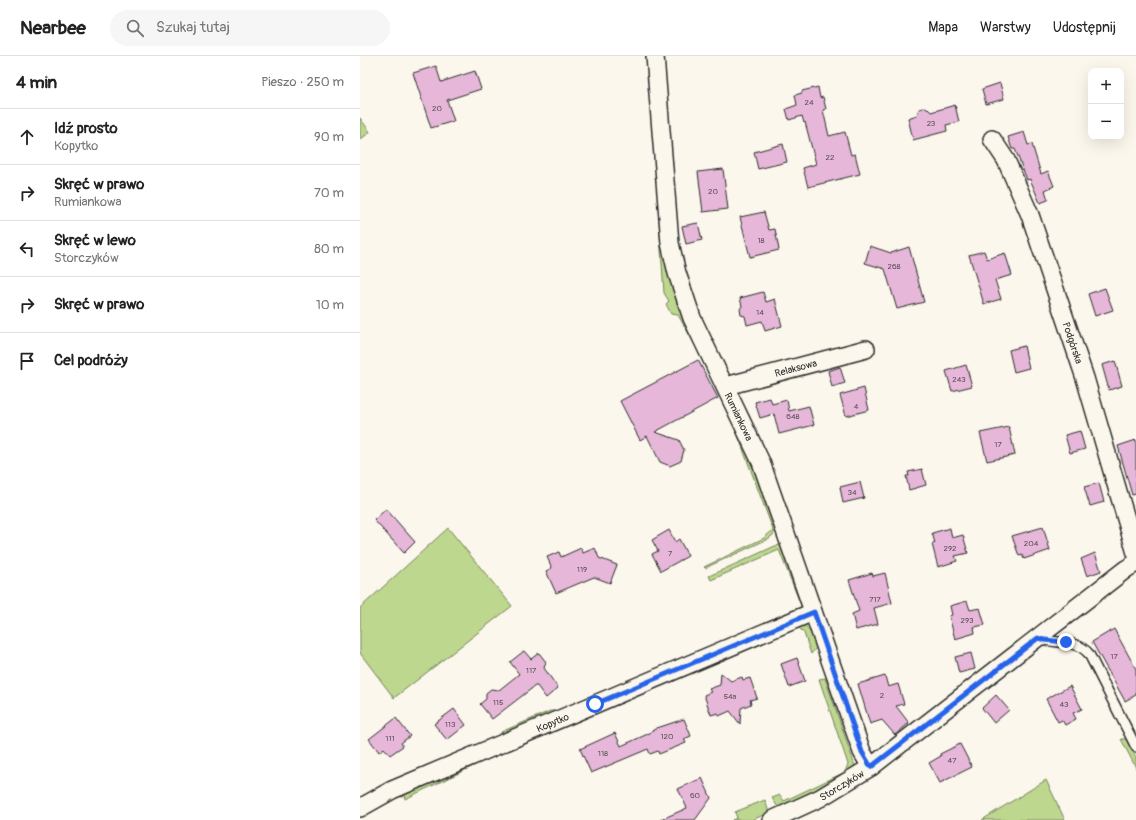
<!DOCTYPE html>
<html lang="pl">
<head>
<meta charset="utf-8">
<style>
	:root { --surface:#fff; --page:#f6f6f6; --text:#222; --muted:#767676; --line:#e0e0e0 }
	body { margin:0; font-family:Pangolin,sans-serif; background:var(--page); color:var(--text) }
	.controls { position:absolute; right:12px; top:12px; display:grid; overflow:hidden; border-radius:8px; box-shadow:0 4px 16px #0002 }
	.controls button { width:36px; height:36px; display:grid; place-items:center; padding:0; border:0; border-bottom:1px solid var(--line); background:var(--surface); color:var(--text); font:20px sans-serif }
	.stop { position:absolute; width:12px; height:12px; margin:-9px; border:3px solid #2563eb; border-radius:50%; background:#fff }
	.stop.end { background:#2563eb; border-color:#fff; box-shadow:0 1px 4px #0008 }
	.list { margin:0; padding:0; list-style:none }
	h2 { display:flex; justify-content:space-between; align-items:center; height:52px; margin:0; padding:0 16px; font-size:17px }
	h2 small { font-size:13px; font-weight:400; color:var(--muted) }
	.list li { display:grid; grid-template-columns:26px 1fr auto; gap:12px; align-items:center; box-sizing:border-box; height:56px; padding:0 16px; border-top:1px solid var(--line) }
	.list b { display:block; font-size:15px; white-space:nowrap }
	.list p { margin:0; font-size:13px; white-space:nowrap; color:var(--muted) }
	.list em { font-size:13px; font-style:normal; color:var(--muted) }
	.icon { flex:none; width:22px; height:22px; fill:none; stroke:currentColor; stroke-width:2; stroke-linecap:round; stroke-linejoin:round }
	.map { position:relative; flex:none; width:776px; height:764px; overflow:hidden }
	header { display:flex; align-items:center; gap:24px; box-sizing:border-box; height:56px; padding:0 20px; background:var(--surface); border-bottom:1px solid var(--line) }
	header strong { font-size:19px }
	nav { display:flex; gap:22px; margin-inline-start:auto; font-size:14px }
	.search { width:280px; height:36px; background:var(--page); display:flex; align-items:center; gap:10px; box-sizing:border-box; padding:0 14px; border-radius:22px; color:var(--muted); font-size:15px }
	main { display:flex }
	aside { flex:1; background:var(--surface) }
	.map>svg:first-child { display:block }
	.green { fill:#bdd78e; stroke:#74815c }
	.building { fill:#e6b7d9; stroke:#2b2b2b }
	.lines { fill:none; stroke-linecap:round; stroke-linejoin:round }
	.service-casing { stroke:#2b2b2b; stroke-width:12 }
	.minor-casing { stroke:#2b2b2b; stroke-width:20 }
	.service { stroke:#fbf7ec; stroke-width:9 }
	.minor { stroke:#fbf7ec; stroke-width:17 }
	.route { stroke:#2563eb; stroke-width:5 }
	.labels { text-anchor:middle; stroke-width:3.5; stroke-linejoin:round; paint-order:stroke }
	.number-label { font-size:8px; fill:#5a4e56 }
	.street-label { font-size:10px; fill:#2b2b2b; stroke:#fbf7ec }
</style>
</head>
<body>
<header>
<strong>Nearbee</strong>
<div class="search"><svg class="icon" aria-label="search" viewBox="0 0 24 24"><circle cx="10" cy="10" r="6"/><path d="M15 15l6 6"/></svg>Szukaj tutaj</div>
<nav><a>Mapa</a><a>Warstwy</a><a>Udostępnij</a></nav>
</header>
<main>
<aside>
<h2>4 min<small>Pieszo · 250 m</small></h2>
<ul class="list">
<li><svg class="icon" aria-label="ahead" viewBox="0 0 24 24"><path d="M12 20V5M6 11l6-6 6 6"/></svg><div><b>Idź prosto</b><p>Kopytko</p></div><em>90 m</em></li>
<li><svg class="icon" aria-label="right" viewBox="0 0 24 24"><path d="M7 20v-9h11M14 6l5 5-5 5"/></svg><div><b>Skręć w prawo</b><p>Rumiankowa</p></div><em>70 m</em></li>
<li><svg class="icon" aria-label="left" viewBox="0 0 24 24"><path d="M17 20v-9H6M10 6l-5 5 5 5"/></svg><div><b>Skręć w lewo</b><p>Storczyków</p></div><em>80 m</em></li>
<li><svg class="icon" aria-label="right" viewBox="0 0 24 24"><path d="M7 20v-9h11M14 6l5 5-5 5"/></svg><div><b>Skręć w prawo</b></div><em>10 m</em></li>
<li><svg class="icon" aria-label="arrive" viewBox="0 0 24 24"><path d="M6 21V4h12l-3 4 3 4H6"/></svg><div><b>Cel podróży</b></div></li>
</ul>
</aside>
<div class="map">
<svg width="776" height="764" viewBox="0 0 776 764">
	<rect width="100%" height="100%" fill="#fbf7ec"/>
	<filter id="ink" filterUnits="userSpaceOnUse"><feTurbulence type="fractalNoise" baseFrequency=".025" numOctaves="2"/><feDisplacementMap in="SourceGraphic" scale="8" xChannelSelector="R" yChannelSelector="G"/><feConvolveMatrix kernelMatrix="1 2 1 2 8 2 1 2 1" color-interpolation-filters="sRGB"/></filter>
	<g filter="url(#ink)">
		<path class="green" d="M 0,62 L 10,76 L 0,84 Z
			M 297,135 L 304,181 L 397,408 L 416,472 L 413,479 L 408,483 L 345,512 L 344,511 L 404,482 L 413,474 L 361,334 L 318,259 L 311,258 L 306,248 L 309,245 L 304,237 Z
			M 88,472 L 152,550 L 34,642 L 0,597 L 0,552 Z
			M 420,489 L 423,491 L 445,549 L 442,552 L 419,494 L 351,524 L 349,520 L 415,490 Z
			M 444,568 L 454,581 L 458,590 L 451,598 L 444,577 L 436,569 Z
			M 465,622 L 495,710 L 493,716 L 419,753 L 412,742 L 420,739 L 424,745 L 485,716 L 488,708 L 459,623 Z
			M 190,655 L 195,655 L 197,659 L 143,679 L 141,676 Z
			M 761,683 L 766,683 L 776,702 L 776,712 Z
			M 132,701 L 45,743 L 44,737 Z
			M 686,724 L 705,764 L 622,764 Z
			M 405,744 L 409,757 L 391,764 L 372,764 L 377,762 L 375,756 Z"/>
		<path class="building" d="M 76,10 L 81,26 L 115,15 L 121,33 L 87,44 L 94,65 L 71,72 L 53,17 Z
			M 640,27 L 644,43 L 626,48 L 622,33 Z
			M 458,31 L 460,42 L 463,41 L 466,53 L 463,54 L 469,80 L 485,76 L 491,99 L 495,98 L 500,118 L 448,131 L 443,112 L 456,108 L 445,66 L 444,67 L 442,60 L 429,64 L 426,53 L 437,49 L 435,39 L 442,37 L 442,35 Z
			M 595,49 L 599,66 L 586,69 L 587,75 L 553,84 L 548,62 L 557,59 L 559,53 L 566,51 L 571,56 Z
			M 664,76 L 668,89 L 672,88 L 681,118 L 688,115 L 694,130 L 685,134 L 688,144 L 680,147 L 670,123 L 667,124 L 655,93 L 652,93 L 648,81 Z
			M 423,88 L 427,106 L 398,113 L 394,96 Z
			M 363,113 L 368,153 L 343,156 L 338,116 Z
			M 404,156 L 409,174 L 415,173 L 419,194 L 390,201 L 380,161 Z
			M 338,167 L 342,184 L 326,188 L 322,170 Z
			M 510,190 L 531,197 L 549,191 L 564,246 L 537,253 L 525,213 L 505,207 Z
			M 624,195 L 627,203 L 645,197 L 652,219 L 635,224 L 641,243 L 624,248 L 609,199 Z
			M 745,232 L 753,254 L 735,260 L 728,238 Z
			M 403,236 L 406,246 L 415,243 L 422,270 L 405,275 L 402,265 L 387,269 L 385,260 L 381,259 L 380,253 L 382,250 L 380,242 Z
			M 664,290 L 669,312 L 654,316 L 649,294 Z
			M 338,304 L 358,342 L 295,376 L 319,384 L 324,394 L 321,405 L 310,410 L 300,406 L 287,380 L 280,384 L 260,345 Z
			M 755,305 L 762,330 L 749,334 L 742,309 Z
			M 606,309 L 612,330 L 592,335 L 586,315 Z
			M 480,311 L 485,327 L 472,331 L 468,315 Z
			M 504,332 L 509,354 L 486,360 L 480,339 Z
			M 410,342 L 412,348 L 427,344 L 429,355 L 449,350 L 454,369 L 419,378 L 414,358 L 400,362 L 395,346 Z
			M 649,371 L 655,399 L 627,405 L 620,377 Z
			M 720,375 L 725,393 L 710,397 L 705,379 Z
			M 776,384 L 776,438 L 772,439 L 758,390 Z
			M 562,413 L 566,429 L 549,434 L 546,420 L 549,420 L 548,416 Z
			M 500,426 L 504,442 L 483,447 L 480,431 Z
			M 739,427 L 744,446 L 730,450 L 724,431 Z
			M 26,453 L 55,486 L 44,497 L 14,464 Z
			M 683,471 L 690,494 L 664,503 L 662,499 L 659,500 L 652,480 Z
			M 590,472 L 592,482 L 603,479 L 608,497 L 595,500 L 597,505 L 578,511 L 572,488 L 575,487 L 572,477 Z
			M 309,474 L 315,486 L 319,483 L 328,500 L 301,515 L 292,498 L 298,495 L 292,484 Z
			M 221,492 L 223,497 L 235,492 L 239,502 L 257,509 L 250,527 L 234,521 L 196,537 L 186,515 L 192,512 L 187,501 L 199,496 L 201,501 Z
			M 735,497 L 741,515 L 727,520 L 721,503 Z
			M 512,517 L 513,520 L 525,517 L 532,547 L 514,552 L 518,568 L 496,574 L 492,558 L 499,555 L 489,524 Z
			M 607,545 L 610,554 L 620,552 L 625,569 L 614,571 L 615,577 L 595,583 L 589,560 L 592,559 L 590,550 Z
			M 754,573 L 776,613 L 776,639 L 765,645 L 732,586 Z
			M 164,595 L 171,603 L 179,597 L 186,606 L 184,612 L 198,632 L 186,642 L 177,630 L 175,630 L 132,663 L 120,648 L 126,643 L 126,637 L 131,633 L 139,634 L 159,618 L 150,606 Z
			M 611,597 L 615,613 L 599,617 L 595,601 Z
			M 437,602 L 445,625 L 429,631 L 421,608 Z
			M 361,617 L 371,625 L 382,621 L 383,624 L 390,622 L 397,642 L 390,644 L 391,648 L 381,652 L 380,668 L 370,655 L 359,660 L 358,657 L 351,659 L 344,639 L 351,636 L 349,633 L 360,629 Z
			M 525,620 L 528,631 L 538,628 L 544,648 L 536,650 L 549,667 L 535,679 L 522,664 L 510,668 L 498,628 Z
			M 710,630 L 722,653 L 713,657 L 716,663 L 705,669 L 702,664 L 698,666 L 686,643 Z
			M 636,639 L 649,654 L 634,667 L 622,652 Z
			M 94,653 L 106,669 L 87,684 L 74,668 Z
			M 36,662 L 50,680 L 41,687 L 43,690 L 30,699 L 24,692 L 19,696 L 9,683 Z
			M 324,663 L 331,680 L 324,683 L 326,687 L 299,698 L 298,695 L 290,698 L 288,693 L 231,717 L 220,693 L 255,677 L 261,690 L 290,677 L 290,676 L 297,672 Z
			M 600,688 L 612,711 L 580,727 L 569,707 L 581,700 L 580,698 Z
			M 342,722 L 351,742 L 335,764 L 300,764 L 327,752 L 318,733 Z"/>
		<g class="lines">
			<g class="service-casing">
				<path id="service" d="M 678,582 C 695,589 716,582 729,598 L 776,691"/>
			</g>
			<g class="minor-casing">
				<g id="minor">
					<path id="s1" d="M 295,0 L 310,187 L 317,217 L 332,262 L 401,406 L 502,696 L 511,711"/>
					<path id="s2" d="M 632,83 L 646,104 L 670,159 L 725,322 L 776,497"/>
					<path id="s3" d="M 366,330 L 506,293"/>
					<path id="s4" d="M 0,752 L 32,734 L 453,556"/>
					<path id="s5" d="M 412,764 L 460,742 L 511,711 L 766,513 L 776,507"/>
				</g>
			</g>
			<use href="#service" class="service"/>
			<use href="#minor" class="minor"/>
		</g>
	</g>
	<g class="lines" filter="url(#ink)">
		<path class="route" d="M 235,648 L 454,556 L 502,696 L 511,711 L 678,582 L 684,584 L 706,586"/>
	</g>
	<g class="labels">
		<g class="number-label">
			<text x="449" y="49">24</text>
			<text x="77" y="55">20</text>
			<text x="571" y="70">23</text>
			<text x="470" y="104">22</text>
			<text x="353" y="138">20</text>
			<text x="401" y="187">18</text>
			<text x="534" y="213">268</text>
			<text x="400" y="259">14</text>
			<text x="599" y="326">243</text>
			<text x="496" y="353">4</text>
			<text x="433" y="363">648</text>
			<text x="638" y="391">17</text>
			<text x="492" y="439">34</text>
			<text x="671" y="490">204</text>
			<text x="590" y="495">292</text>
			<text x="310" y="500">7</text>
			<text x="222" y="516">119</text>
			<text x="515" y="546">717</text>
			<text x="607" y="567">293</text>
			<text x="754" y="603">17</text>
			<text x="171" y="617">117</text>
			<text x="522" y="642">2</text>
			<text x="370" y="643">54a</text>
			<text x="138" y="649">115</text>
			<text x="704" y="651">43</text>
			<text x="90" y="671">113</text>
			<text x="307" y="683">120</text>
			<text x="30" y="685">111</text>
			<text x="243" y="700">118</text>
			<text x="592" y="707">47</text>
			<text x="335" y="742">60</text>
		</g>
		<g class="street-label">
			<text dy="4" stroke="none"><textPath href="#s2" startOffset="220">Podgórska</textPath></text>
			<text dy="4" stroke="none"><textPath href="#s3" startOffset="72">Relaksowa</textPath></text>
			<text dy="4" stroke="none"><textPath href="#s1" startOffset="375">Rumiankowa</textPath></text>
			<text dy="4" stroke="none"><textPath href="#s4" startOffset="211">Kopytko</textPath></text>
			<text dy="4" stroke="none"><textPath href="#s5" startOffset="78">Storczyków</textPath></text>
		</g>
	</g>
</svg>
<div class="controls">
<button>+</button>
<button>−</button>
</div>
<div class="stop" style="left:235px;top:648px"></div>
<div class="stop end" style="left:706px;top:586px"></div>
</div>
</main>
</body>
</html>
